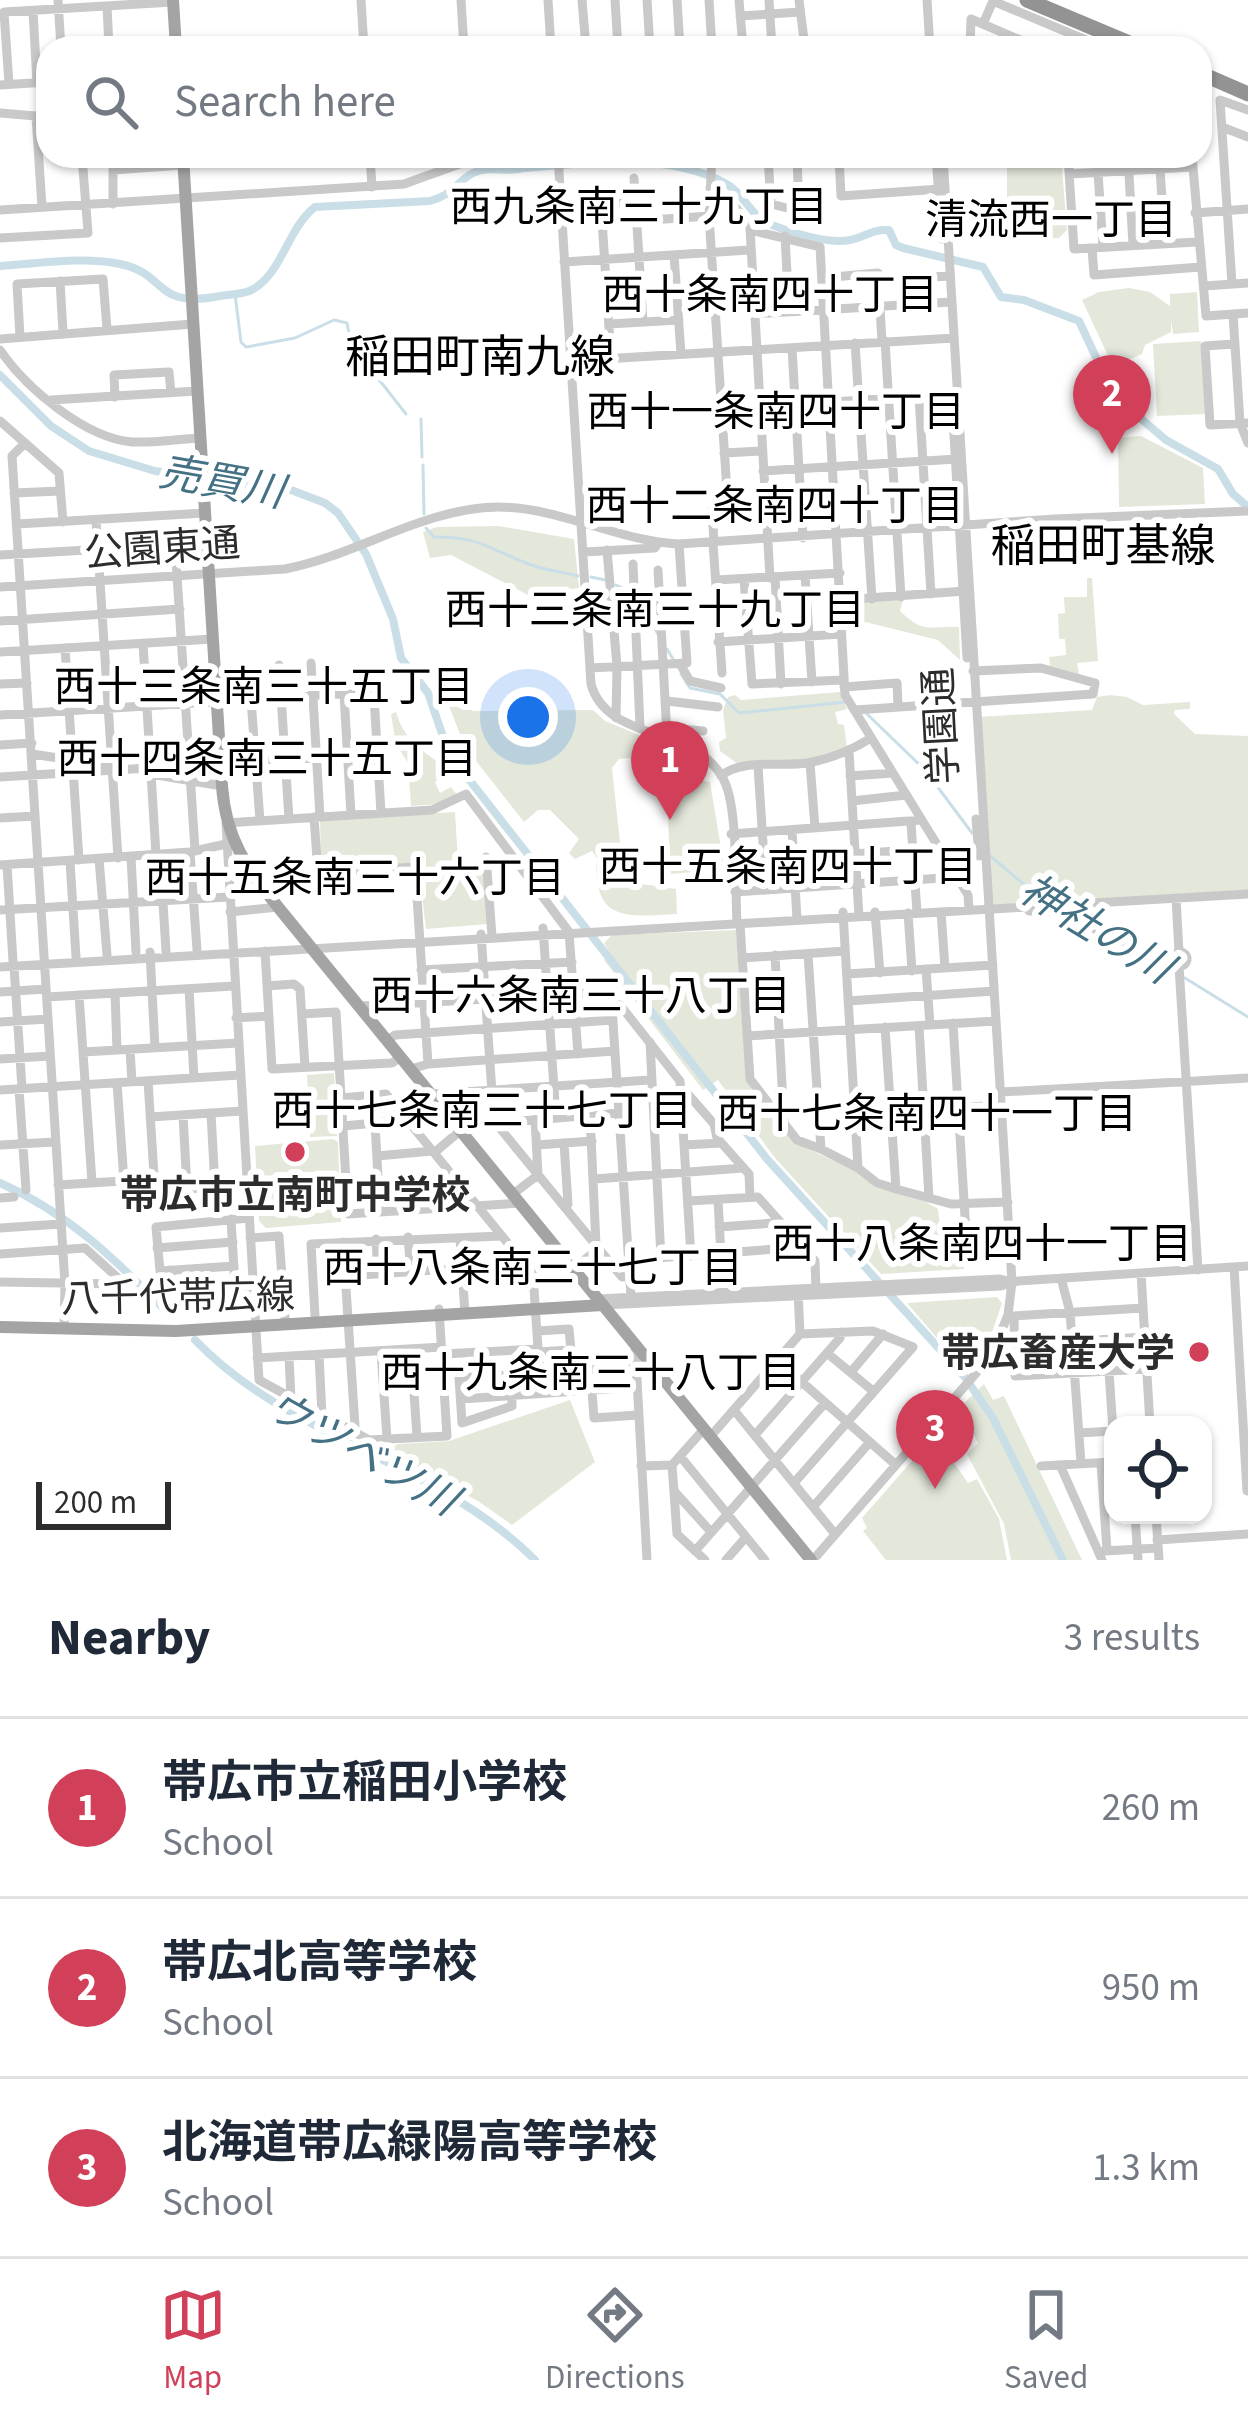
<!DOCTYPE html>
<html lang="en">
<head>
<meta charset="utf-8">
<style>
	:root { --surface:#fff; --page:#f2f2f3; --text:#1f2937; --muted:#747a83; --line:#e0e1e3; --accent:#d14058 }
	body { margin:0; font-family:"Source Sans 3","Noto Sans JP",sans-serif; background:var(--page); color:var(--text) }
	.controls { position:absolute; right:36px; bottom:36px; display:grid; overflow:hidden; border-radius:24px; box-shadow:0 3px 9px #0004 }
	.controls button { width:108px; height:108px; display:grid; place-items:center; padding:0; border:0; border-bottom:3px solid var(--line); background:var(--surface); color:var(--text); font:60px sans-serif }
	.scale { position:absolute; left:36px; bottom:30px; width:135px; box-sizing:border-box; padding-left:12px; border:6px solid #2c2c2c; border-top:0; font-size:33px; line-height:42px; white-space:nowrap; color:#2c2c2c; -webkit-text-stroke:9px #fff; paint-order:stroke }
	.you { position:absolute; left:528px; top:717px; width:42px; height:42px; margin:-30px; border:9px solid #fff; border-radius:50%; background:#1a73e8; box-shadow:0 0 0 18px #1a73e833 }
	.badge { display:grid; place-items:center; width:78px; height:78px; border-radius:50%; background:var(--accent); color:#fff; font-size:39px; font-weight:700 }
	.pin { position:absolute; translate:-50% -99px; filter:drop-shadow(0 3px 6px #0008) }
	.pin::after { content:''; position:absolute; top:63px; width:42px; height:36px; background:inherit; clip-path:polygon(0 0,100% 0,50% 100%) }
	.list { margin:0; padding:0; list-style:none }
	h2 { display:flex; justify-content:space-between; align-items:center; height:156px; margin:0; padding:0 48px; font-size:51px }
	h2 small { font-size:39px; font-weight:400; color:var(--muted) }
	.list li { display:grid; grid-template-columns:78px 1fr auto; gap:36px; align-items:center; box-sizing:border-box; height:180px; padding:0 48px; border-top:3px solid var(--line) }
	.list b { display:block; font-size:45px; white-space:nowrap }
	.list p { margin:0; font-size:39px; white-space:nowrap; color:var(--muted) }
	.list em { font-size:39px; font-style:normal; color:var(--muted) }
	.icon { flex:none; width:66px; height:66px; fill:none; stroke:currentColor; stroke-width:2; stroke-linecap:round; stroke-linejoin:round }
	.map { position:relative; flex:none; width:1248px; height:1560px; overflow:hidden }
	.search { position:absolute; background:var(--surface); box-shadow:0 3px 9px #0004; left:36px; right:36px; top:36px; height:132px; display:flex; align-items:center; gap:30px; box-sizing:border-box; padding:0 42px; border-radius:36px; color:var(--muted); font-size:45px }
	.sheet { height:696px; background:var(--surface) }
	nav { display:flex; justify-content:space-around; align-items:center; box-sizing:border-box; height:168px; border-top:3px solid var(--line); background:var(--surface); font-size:33px; color:var(--muted) }
	nav a { display:grid; justify-items:center; gap:6px }
	nav .on { color:var(--accent) }
	.map>svg:first-child { display:block }
	.green { fill:#e3e8db }
	.lines { fill:none; stroke-linecap:round; stroke-linejoin:round }
	.stream { stroke:#c9dee6; stroke-width:3 }
	.river { stroke:#c9dee6; stroke-width:8 }
	.minor { stroke:#c9c9c9; stroke-width:9 }
	.major { stroke:#a4a4a4; stroke-width:12 }
	.highway { stroke:#939393; stroke-width:15 }
	.poi-dot { fill:#d14058; stroke:#fff; stroke-width:4.5 }
	.labels { text-anchor:middle; stroke-width:12; stroke-linejoin:round; paint-order:stroke }
	.street-label { font-size:39px; fill:#2c2c2c; stroke:#fff }
	.poi-label { font-size:39px; font-weight:bold; fill:#2c2c2c; stroke:#fff }
	.neighbourhood-label { font-size:42px; fill:#000; stroke:#fff }
	.water-label { font-size:42px; font-style:italic; fill:#447184; stroke:#fff }
	.quarter-label { font-size:45px; fill:#000; stroke:#fff }
</style>
</head>
<body>
<div class="map">
<svg width="1248" height="1560" viewBox="0 0 1248 1560">
	<rect width="100%" height="100%" fill="#fff"/>
	<path class="green" d="M 1007,156 L 1061,156 L 1067,230 L 1059,238 L 1027,238 L 1007,222 Z
		M 1129,288 L 1150,292 L 1170,306 L 1170,294 L 1197,292 L 1199,332 L 1173,334 L 1171,320 L 1171,332 L 1145,345 L 1142,354 L 1122,363 L 1110,360 L 1082,300 L 1099,292 Z
		M 1201,341 L 1205,414 L 1157,416 L 1153,344 Z
		M 1141,436 L 1203,468 L 1205,504 L 1119,507 L 1118,438 Z
		M 499,526 L 574,539 L 579,588 L 528,595 L 451,555 L 430,558 L 423,532 L 437,527 Z
		M 1087,578 L 1092,578 L 1098,661 L 1077,663 L 1079,674 L 1050,666 L 1049,657 L 1066,655 L 1065,639 L 1059,639 L 1058,614 L 1065,613 L 1064,597 L 1087,597 Z
		M 903,600 L 900,611 C 924,634 928,626 959,627 L 960,660 L 938,640 L 857,620 L 856,615 L 844,611 L 848,603 Z
		M 442,688 L 448,688 L 457,703 L 473,711 L 593,710 L 605,721 L 666,746 L 663,755 L 619,759 L 612,768 L 620,843 L 628,845 L 642,884 L 676,889 L 677,914 C 627,917 592,922 597,858 L 592,851 L 575,859 L 569,853 L 579,839 L 550,810 L 538,810 L 524,822 L 465,747 Z
		M 840,692 L 847,709 L 835,712 L 838,724 L 844,725 L 847,749 L 808,759 L 738,764 L 720,751 L 719,742 L 726,738 L 723,710 L 728,697 L 735,695 L 741,700 Z
		M 1110,695 L 1127,697 L 1143,705 L 1190,702 L 1190,709 L 1175,710 L 1174,714 L 1195,734 L 1248,736 L 1248,890 L 996,905 L 990,901 L 978,717 L 1092,710 L 1097,697 Z
		M 396,712 C 404,739 420,750 443,765 L 446,773 L 435,782 L 440,793 L 451,787 L 457,795 L 441,804 L 411,806 L 408,763 L 396,744 L 391,714 Z
		M 670,776 L 710,782 L 723,860 L 713,870 L 671,874 L 667,804 L 671,803 Z
		M 455,812 L 458,862 L 484,863 L 488,924 L 426,929 L 418,863 L 324,871 L 321,868 L 320,820 Z
		M 736,930 L 746,1079 L 795,1143 L 863,1174 L 874,1187 L 926,1202 L 938,1209 L 941,1237 L 950,1251 L 962,1252 L 964,1269 L 881,1274 L 775,1158 L 718,1080 L 703,1090 L 604,960 L 608,950 L 604,943 L 612,935 Z
		M 334,1073 L 337,1136 L 310,1137 L 307,1075 Z
		M 333,1139 L 338,1142 L 341,1222 L 266,1228 L 259,1221 L 255,1146 Z
		M 997,1297 L 1002,1303 L 987,1347 L 966,1372 L 907,1303 Z
		M 984,1384 L 993,1400 L 1004,1396 L 1082,1560 L 1011,1560 L 1004,1524 L 967,1454 L 978,1443 L 961,1406 Z
		M 570,1400 L 595,1462 L 512,1525 L 478,1501 L 385,1452 L 398,1444 L 449,1441 Z
		M 933,1448 L 946,1451 L 968,1483 L 977,1479 L 999,1519 L 1007,1560 L 886,1560 L 863,1531 L 867,1528 L 862,1518 L 911,1462 Z"/>
	<g class="lines">
		<path class="stream" d="M 235,294 L 241,342 L 246,347 L 295,338 L 334,320 L 347,323 L 351,344 L 406,414
			M 421,419 L 422,457
			M 423,465 L 424,514
			M 426,528 L 434,537 C 482,537 488,549 529,564 C 544,570 562,572 578,576
			M 591,577 L 605,580
			M 616,585 L 628,591
			M 645,612 L 658,634
			M 667,649 L 673,659
			M 681,674 L 690,688 L 720,694 L 739,713 L 846,702
			M 867,714 L 925,770 L 972,833
			M 989,855 L 1045,902
			M 1160,963 L 1177,973
			M 1185,978 L 1248,1017"/>
		<path class="river" d="M 0,266 C 38,264 82,256 120,264 C 169,274 152,309 220,296 C 231,294 245,295 255,288 C 283,270 288,228 315,207 L 430,201 C 453,195 456,182 473,173 C 489,165 507,173 524,168 C 588,163 665,151 725,183 C 744,193 751,218 772,225 C 792,233 834,246 854,239 C 868,235 874,229 889,230 L 896,245 L 903,248 L 983,267 L 1001,297 L 1024,300 L 1079,321 L 1101,368 L 1133,412 L 1166,440 L 1218,469 L 1233,494 L 1248,507
			M 0,375 L 51,426 L 89,451 L 155,471 L 291,490 L 325,503 L 338,513 L 366,554 L 393,619 L 401,658 L 428,693 L 449,754 L 767,1159 L 964,1376 L 993,1418 L 1063,1560
			M 0,1183 C 68,1213 114,1258 166,1311
			M 195,1340 C 291,1440 439,1463 535,1560"/>
		<path class="minor" d="M 58,0 L 61,48
			M 361,0 L 364,48
			M 461,0 L 464,48
			M 548,0 L 551,48
			M 582,0 L 586,48
			M 615,0 L 618,48
			M 647,0 L 650,48
			M 677,0 L 680,48
			M 709,0 L 712,48
			M 739,0 L 743,48
			M 769,0 L 772,48
			M 799,0 L 805,48
			M 927,0 L 930,48
			M 107,6 L 109,48
			M 33,11 L 37,83
			M 740,16 L 800,12
			M 983,24 L 993,1 L 1093,43 L 1093,48
			M 970,48 L 971,19 L 1039,48
			M 9,84 L 4,12 L 173,2
			M 0,85 L 48,82
			M 0,113 L 48,117
			M 36,116 L 42,207
			M 1222,127 L 1248,137
			M 370,156 L 372,187
			M 558,156 L 591,684 C 607,744 703,725 726,785 C 738,816 735,889 737,924
			M 712,156 L 709,216 L 728,507
			M 733,156 L 788,156
			M 839,156 L 841,196 L 940,189
			M 936,156 L 942,239
			M 1068,156 L 1074,249 L 1197,242
			M 1128,156 L 1133,245
			M 1192,156 L 1206,316 L 1248,313
			M 768,157 L 771,204 L 799,211 L 797,156
			M 1160,169 L 1165,244
			M 1098,173 L 1103,247
			M 1070,174 L 1192,167
			M 634,178 L 643,322
			M 710,188 L 727,196 L 754,231 L 820,247 L 845,695 L 968,895 L 969,910
			M 113,204 L 113,170 L 183,165
			M 601,204 L 611,359
			M 561,207 L 635,202
			M 0,210 L 404,184 L 482,156
			M 1195,213 L 1248,209
			M 636,221 L 709,216
			M 750,228 L 770,578
			M 785,236 L 789,312
			M 0,238 L 88,233 L 82,156
			M 1092,248 L 1094,275 L 1201,267
			M 674,255 L 681,354
			M 564,262 L 749,250
			M 822,278 L 878,273 L 882,342
			M 878,280 L 950,276
			M 60,281 L 63,332
			M 1232,284 L 1220,100 L 1248,110
			M 1204,286 L 1248,283
			M 677,295 L 714,292
			M 753,314 L 951,302
			M 1233,314 L 1240,423 L 1248,443
			M 609,324 L 679,320
			M 20,337 L 17,284 L 103,279 L 107,329
			M 0,339 L 193,324
			M 885,341 L 901,597
			M 855,343 L 872,599
			M 1234,344 L 1205,346 L 1210,425 L 1248,423
			M 792,348 L 803,538
			M 0,350 C 26,388 85,438 132,442 C 154,443 178,439 200,438
			M 570,361 L 954,338
			M 115,397 L 114,375 L 169,372 L 171,393
			M 919,397 L 931,594
			M 51,400 L 197,391
			M 722,409 L 957,394
			M 953,418 L 967,658
			M 0,421 L 59,473 L 63,522
			M 23,445 L 12,456 L 65,1284 L 64,1329
			M 724,453 L 761,451
			M 763,471 L 957,459
			M 14,493 L 60,491
			M 96,520 L 118,858
			M 17,524 L 205,513
			M 713,543 L 722,673
			M 714,543 L 712,510 L 715,508 L 765,505
			M 607,550 L 617,666 L 616,718
			M 584,552 L 655,548 L 658,543
			M 0,555 L 175,545 L 195,850
			M 633,564 L 640,727
			M 658,570 L 667,736
			M 805,575 L 812,682
			M 775,577 L 781,684
			M 744,579 L 752,684 L 844,680
			M 716,580 L 840,573
			M 0,587 L 285,569 C 358,555 423,508 498,507 C 560,507 617,541 679,544 L 1055,519 L 1248,511
			M 840,600 L 965,591
			M 586,610 L 683,604
			M 0,621 L 180,609
			M 718,642 L 841,634
			M 143,643 L 156,855
			M 65,648 L 79,860
			M 0,652 L 213,639
			M 311,663 L 320,817
			M 680,664 L 690,681 L 721,688
			M 279,665 L 289,819
			M 590,668 L 687,663 L 679,544
			M 0,684 L 27,683
			M 844,687 L 897,683 L 898,706
			M 344,694 L 351,815
			M 251,699 L 260,821
			M 667,701 L 718,707
			M 855,710 L 1093,694 L 1095,683 L 1041,668 L 973,671
			M 0,715 L 371,692 L 374,696 L 381,813
			M 668,728 L 703,731
			M 0,745 L 32,743
			M 849,751 L 859,917
			M 32,754 L 111,766
			M 810,763 L 815,828
			M 758,766 L 766,889
			M 151,774 L 222,786
			M 721,776 C 742,758 781,767 807,763 C 830,759 852,750 871,738
			M 850,776 L 893,773
			M 0,777 L 378,754
			M 852,801 L 906,795
			M 314,817 L 318,873 L 415,867 L 428,1064
			M 0,818 L 35,816
			M 976,819 L 979,856
			M 911,823 L 917,913
			M 792,830 L 797,920
			M 731,834 L 922,820
			M 190,852 L 226,844
			M 160,855 L 166,951
			M 131,857 L 136,952
			M 486,857 L 492,936
			M 794,858 L 940,848
			M 99,859 L 107,955
			M 70,861 L 76,957
			M 0,865 L 190,852 L 197,950
			M 7,865 L 13,961
			M 735,892 L 957,877
			M 1176,898 L 1179,952
			M 0,910 L 229,897
			M 1029,911 L 1065,912 L 1148,959 L 1173,960
			M 230,912 L 278,907
			M 843,912 L 858,1168
			M 875,912 L 880,973
			M 941,912 L 945,968
			M 908,913 L 912,971
			M 740,924 L 750,1079 L 797,1140 L 821,1149 L 858,1168 L 877,1183 L 896,1189 L 951,1204 L 1008,1202
			M 543,928 L 556,1117
			M 481,934 L 494,1121 L 622,1277 L 629,1277
			M 265,951 L 272,1069 L 392,1063 L 401,1057
			M1173 959a7 7 0 1 1 14 0a7 7 0 1 1-14 0Z
			M 150,952 L 155,1048
			M 808,954 L 821,1149
			M 775,955 L 784,1122
			M 742,958 L 845,951
			M 14,966 L 22,1088
			M 1179,966 L 1198,1270
			M 0,967 L 1248,894
			M 926,969 L 930,1025
			M 421,970 L 572,962
			M 847,974 L 993,965
			M 267,986 L 294,984 L 300,989 L 305,1067
			M 189,989 L 194,1078
			M 0,992 L 46,989
			M 115,993 L 117,1050
			M 79,995 L 92,1182
			M 47,997 L 234,986
			M 848,1001 L 994,991
			M 613,1004 L 620,1005 L 680,1081 L 691,1256
			M 361,1006 L 611,992 L 631,1297
			M 302,1014 L 336,1012 L 348,1214 L 520,1203
			M 236,1018 L 269,1016
			M 0,1022 L 48,1019
			M 953,1023 L 967,1249 L 1004,1247
			M 919,1026 L 929,1198
			M 885,1027 L 896,1189
			M 747,1036 L 996,1021
			M 388,1040 L 395,1035 L 613,1020
			M 650,1042 L 661,1258
			M 130,1050 L 132,1082
			M 83,1052 L 238,1043
			M 0,1059 L 50,1056
			M 411,1069 L 428,1064 L 615,1051
			M 148,1081 L 155,1191 L 247,1185
			M 117,1083 L 124,1181
			M 19,1089 L 26,1190
			M 0,1090 L 240,1075
			M 682,1091 L 686,1092 L 714,1124 L 717,1138 L 749,1174 L 750,1197
			M 1001,1092 L 1248,1078
			M 431,1094 L 650,1080
			M 341,1098 L 386,1094 L 533,1274 L 541,1393
			M 211,1113 L 215,1187
			M 855,1114 L 1002,1105
			M 183,1115 L 187,1188
			M 590,1115 L 596,1245
			M 150,1117 L 242,1111
			M 375,1124 L 380,1212
			M 343,1126 L 407,1120
			M 458,1126 L 619,1113
			M 564,1143 L 568,1204 L 565,1208
			M 0,1145 L 55,1142
			M 537,1145 L 592,1141
			M 684,1145 L 721,1143
			M 434,1153 L 461,1130
			M 377,1156 L 432,1151
			M 594,1179 L 743,1168
			M 379,1184 L 454,1178
			M 58,1185 L 154,1179
			M 513,1194 L 538,1175 L 535,1119
			M 0,1198 L 14,1197
			M 718,1199 L 723,1294
			M 688,1201 L 758,1197 L 815,1261 L 816,1291
			M 231,1219 L 235,1287
			M 719,1227 L 773,1223 L 778,1220
			M 0,1228 L 61,1224
			M 408,1237 L 411,1272
			M 250,1238 L 279,1236 L 285,1318
			M 376,1239 L 378,1274
			M 460,1239 L 465,1314
			M 343,1242 L 355,1426 L 352,1431
			M 157,1248 L 233,1242
			M 0,1254 L 85,1248 L 118,1278 L 119,1284 L 0,1282
			M 629,1260 L 803,1247
			M 234,1266 L 160,1271 L 156,1227 L 249,1218
			M 1234,1267 L 1247,1491
			M 573,1269 L 598,1249
			M 170,1270 L 173,1291 L 253,1286
			M 1141,1273 L 1150,1425
			M 346,1276 L 525,1264
			M 1061,1278 L 1070,1312 L 1081,1463
			M 597,1299 L 1000,1279 L 1012,1282
			M 603,1305 L 1001,1286 L 1018,1281 L 1248,1266
			M 439,1309 L 447,1436 L 369,1440 L 259,1380 L 226,823 L 432,810 L 466,794 L 569,932 L 578,1054
			M 315,1316 L 311,1244 L 501,1236
			M 1013,1316 L 1143,1308
			M 1014,1316 L 1015,1376 L 1147,1369
			M 537,1331 L 569,1329 L 571,1350 L 538,1352
			M 635,1344 L 647,1560
			M 1013,1345 L 1145,1337
			M 411,1349 L 417,1437
			M 381,1351 L 387,1439
			M 827,1353 L 873,1391
			M 443,1354 L 538,1349
			M 319,1355 L 322,1415
			M 289,1357 L 291,1399
			M 257,1358 L 442,1347
			M 778,1361 L 896,1465
			M 1109,1371 L 1113,1431
			M 851,1372 L 883,1334
			M 592,1391 L 594,1418 L 638,1415
			M 512,1395 L 512,1406 L 462,1423 L 459,1378 L 635,1367
			M 461,1399 L 637,1387
			M 734,1410 L 835,1534
			M 704,1429 L 672,1465 L 677,1534 L 705,1560
			M 1079,1433 L 1113,1431
			M 755,1435 L 840,1338 L 841,1332
			M 710,1437 L 800,1334 L 798,1290
			M 680,1456 L 765,1560
			M 1101,1463 L 1107,1550
			M 1060,1465 L 1102,1560
			M 641,1466 L 672,1465
			M 1041,1466 L 1113,1462
			M 794,1483 L 913,1347 L 873,1331 L 800,1334
			M 675,1492 L 711,1532
			M 813,1507 L 870,1442
			M 1135,1515 L 1138,1560
			M 1156,1515 L 1159,1560
			M 1157,1540 L 1248,1534
			M 695,1551 L 825,1403
			M 1104,1551 L 1158,1548
			M 726,1560 L 746,1537
			M 813,1560 L 991,1356 L 1008,1315 L 1012,1282 L 943,156"/>
		<path class="major" d="M 173,0 L 176,48
			M 183,156 L 222,786 C 226,840 246,866 278,907 L 811,1560
			M 0,1327 L 176,1331 L 603,1305"/>
		<path class="highway" d="M 1027,0 L 1141,48
			M 1200,73 L 1248,94"/>
	</g>
	<g class="poi-dot">
		<circle cx="295" cy="1152" r="12"/>
		<circle cx="1199" cy="1352" r="12"/>
	</g>
	<g class="labels">
		<g class="street-label">
			<text transform="translate(162 547) rotate(-4)" y="14">公園東通</text>
			<text transform="translate(940 726) rotate(-93)" y="14">学園通</text>
			<text transform="translate(178 1296) rotate(-1)" y="14">八千代帯広線</text>
		</g>
		<g class="poi-label">
			<text x="295" y="1208">帯広市立南町中学校</text>
			<text x="1175" y="1366" text-anchor="end">帯広畜産大学</text>
		</g>
		<g class="neighbourhood-label">
			<text x="639" y="221">西九条南三十九丁目</text>
			<text x="1051" y="234">清流西一丁目</text>
			<text x="770" y="309">西十条南四十丁目</text>
			<text x="776" y="426">西十一条南四十丁目</text>
			<text x="775" y="520">西十二条南四十丁目</text>
			<text x="655" y="624">西十三条南三十九丁目</text>
			<text x="264" y="701">西十三条南三十五丁目</text>
			<text x="267" y="773">西十四条南三十五丁目</text>
			<text x="788" y="881">西十五条南四十丁目</text>
			<text x="355" y="892">西十五条南三十六丁目</text>
			<text x="581" y="1010">西十六条南三十八丁目</text>
			<text x="482" y="1125">西十七条南三十七丁目</text>
			<text x="927" y="1128">西十七条南四十一丁目</text>
			<text x="982" y="1258">西十八条南四十一丁目</text>
			<text x="533" y="1282">西十八条南三十七丁目</text>
			<text x="591" y="1387">西十九条南三十八丁目</text>
		</g>
		<g class="water-label">
			<text transform="translate(222 481) rotate(10)" y="15">売買川</text>
			<text transform="translate(1097 928) rotate(31)" y="15">神社の川</text>
			<text transform="translate(363 1452) rotate(29)" y="15">ウツベツ川</text>
		</g>
		<g class="quarter-label">
			<text x="480" y="372">稲田町南九線</text>
			<text x="1103" y="561">稲田町基線</text>
		</g>
	</g>
</svg>
<div class="controls">
<button><svg class="icon" aria-label="locate" viewBox="0 0 24 24"><circle cx="12" cy="12" r="6"/><path d="M12 2v4M12 18v4M2 12h4M18 12h4"/></svg></button>
</div>
<div class="scale">200 m</div>
<div class="you"></div>
<div class="pin badge" style="left:670px;top:820px">1</div>
<div class="pin badge" style="left:1112px;top:454px">2</div>
<div class="pin badge" style="left:935px;top:1489px">3</div>
<div class="search"><svg class="icon" aria-label="search" viewBox="0 0 24 24"><circle cx="10" cy="10" r="6"/><path d="M15 15l6 6"/></svg>Search here</div>
</div>
<section class="sheet">
<h2>Nearby<small>3 results</small></h2>
<ul class="list">
<li><span class="badge">1</span><div><b>帯広市立稲田小学校</b><p>School</p></div><em>260 m</em></li>
<li><span class="badge">2</span><div><b>帯広北高等学校</b><p>School</p></div><em>950 m</em></li>
<li><span class="badge">3</span><div><b>北海道帯広緑陽高等学校</b><p>School</p></div><em>1.3 km</em></li>
</ul>
</section>
<nav>
<a class="on"><svg class="icon" aria-label="map" viewBox="0 0 24 24"><path d="M3 6l6-2 6 2 6-2v14l-6 2-6-2-6 2zM9 4v14M15 6v14"/></svg>Map</a>
<a><svg class="icon" aria-label="directions" viewBox="0 0 24 24"><path d="M12 3l9 9-9 9-9-9zM9 14v-3h6M13 9l2 2-2 2"/></svg>Directions</a>
<a><svg class="icon" aria-label="saved" viewBox="0 0 24 24"><path d="M7 4h10v16l-5-4-5 4z"/></svg>Saved</a>
</nav>
</body>
</html>
